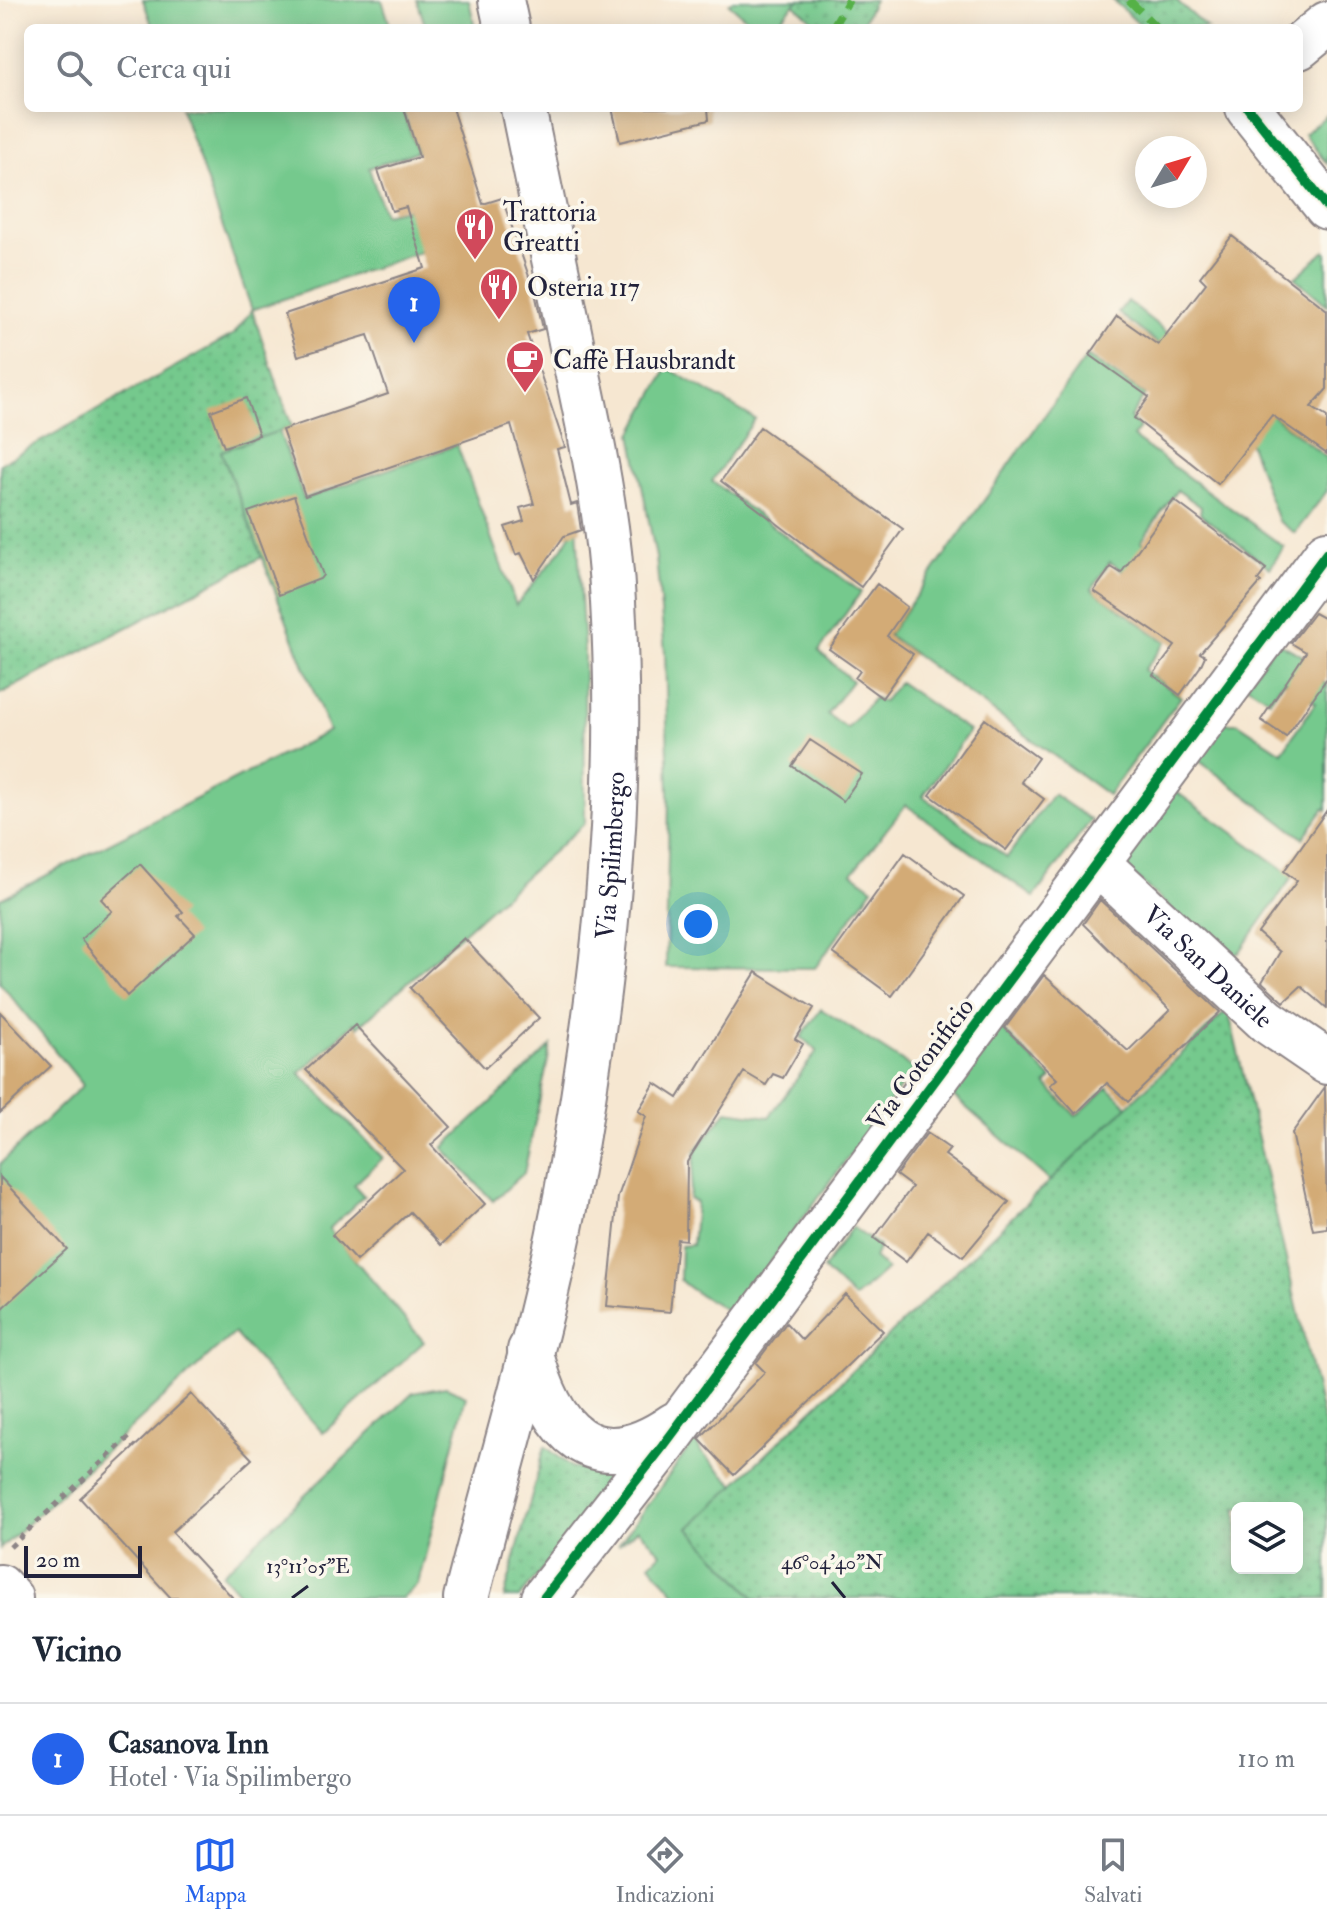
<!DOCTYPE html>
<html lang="it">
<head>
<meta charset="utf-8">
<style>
	:root { --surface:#fff; --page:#f6f6f7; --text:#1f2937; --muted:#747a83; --line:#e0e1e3; --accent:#2563eb }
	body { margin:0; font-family:"IM FELL Double Pica",serif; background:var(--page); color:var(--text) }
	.controls { position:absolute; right:24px; bottom:24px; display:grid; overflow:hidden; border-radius:12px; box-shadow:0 4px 20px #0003 }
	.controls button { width:72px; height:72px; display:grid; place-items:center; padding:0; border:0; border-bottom:2px solid var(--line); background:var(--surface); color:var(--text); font:40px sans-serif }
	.compass { position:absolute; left:1135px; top:136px; width:72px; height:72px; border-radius:50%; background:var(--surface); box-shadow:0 4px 20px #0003; rotate:52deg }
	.scale { position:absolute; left:24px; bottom:20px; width:118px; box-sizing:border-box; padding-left:8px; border:4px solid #22223b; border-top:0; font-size:22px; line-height:28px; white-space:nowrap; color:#22223b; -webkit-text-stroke:6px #fbf7ec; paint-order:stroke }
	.you { position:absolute; left:698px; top:924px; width:28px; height:28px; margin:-20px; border:6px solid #fff; border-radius:50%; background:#1a73e8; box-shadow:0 0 0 12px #1a73e833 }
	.badge { display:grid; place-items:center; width:52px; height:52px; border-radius:50%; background:var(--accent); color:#fff; font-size:26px; font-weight:700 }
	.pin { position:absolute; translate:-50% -66px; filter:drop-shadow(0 2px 4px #0008) }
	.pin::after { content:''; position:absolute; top:42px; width:28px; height:24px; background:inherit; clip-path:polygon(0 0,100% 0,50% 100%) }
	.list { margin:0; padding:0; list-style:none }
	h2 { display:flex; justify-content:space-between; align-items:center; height:104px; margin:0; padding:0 32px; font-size:34px }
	h2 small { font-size:26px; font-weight:400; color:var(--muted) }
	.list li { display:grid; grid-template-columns:52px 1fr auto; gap:24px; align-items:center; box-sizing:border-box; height:112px; padding:0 32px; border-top:2px solid var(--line) }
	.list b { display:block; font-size:30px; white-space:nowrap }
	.list p { margin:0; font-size:26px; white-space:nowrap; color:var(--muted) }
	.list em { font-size:26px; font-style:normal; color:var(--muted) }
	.icon { flex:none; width:44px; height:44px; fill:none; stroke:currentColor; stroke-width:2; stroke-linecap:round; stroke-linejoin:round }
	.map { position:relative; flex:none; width:1327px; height:1598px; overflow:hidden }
	.search { position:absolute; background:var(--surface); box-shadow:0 4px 20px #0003; left:24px; right:24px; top:24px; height:88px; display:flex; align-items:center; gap:20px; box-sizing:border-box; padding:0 28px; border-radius:12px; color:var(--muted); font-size:30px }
	.sheet { height:216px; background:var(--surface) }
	nav { display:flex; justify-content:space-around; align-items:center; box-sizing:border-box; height:112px; border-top:2px solid var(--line); background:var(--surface); font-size:22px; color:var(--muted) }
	nav a { display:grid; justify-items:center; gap:4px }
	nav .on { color:var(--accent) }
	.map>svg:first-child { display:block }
	.grass { fill:url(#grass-dots); stroke:#4c7664; stroke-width:2; fill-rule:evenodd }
	.garden { fill:#75c98d; stroke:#4c7664; stroke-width:2 }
	.building { fill:#d3ab76 }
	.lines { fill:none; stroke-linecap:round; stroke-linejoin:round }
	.minor-casing { stroke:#8c8486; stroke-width:48 }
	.major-casing { stroke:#8c8486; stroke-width:48 }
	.path { stroke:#8c8486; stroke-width:5; stroke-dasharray:6 6; stroke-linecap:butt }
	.minor { stroke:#fff; stroke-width:44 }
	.major { stroke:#fff; stroke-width:44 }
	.quiet { stroke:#55b146; stroke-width:8; stroke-dasharray:16 8; stroke-linecap:butt }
	.cycleway-casing { stroke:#fbf7ec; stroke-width:15 }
	.cycleway { stroke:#00873e; stroke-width:10 }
	.ticks { fill:none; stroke:#22223b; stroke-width:3 }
	.labels { text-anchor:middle; stroke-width:7; stroke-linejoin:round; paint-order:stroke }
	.poi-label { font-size:26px; fill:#22223b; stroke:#fbf7ec; text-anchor:start }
	.street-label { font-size:26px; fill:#22223b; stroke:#fbf7ec }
	.ticks-label { font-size:20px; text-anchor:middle; fill:#22223b; stroke:#fbf7ec; stroke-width:7; stroke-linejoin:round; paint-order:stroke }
</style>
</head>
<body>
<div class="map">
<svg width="1327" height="1598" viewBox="0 0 1327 1598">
	<defs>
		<pattern id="grass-dots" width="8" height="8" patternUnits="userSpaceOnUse" patternTransform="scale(2)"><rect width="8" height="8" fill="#75c98d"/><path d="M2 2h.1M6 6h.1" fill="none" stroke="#65ac7b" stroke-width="1.8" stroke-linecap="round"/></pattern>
	</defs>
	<rect width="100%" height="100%" fill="#fbf7ec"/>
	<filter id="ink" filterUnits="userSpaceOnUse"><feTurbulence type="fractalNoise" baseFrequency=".0125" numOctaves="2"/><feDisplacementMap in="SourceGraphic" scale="16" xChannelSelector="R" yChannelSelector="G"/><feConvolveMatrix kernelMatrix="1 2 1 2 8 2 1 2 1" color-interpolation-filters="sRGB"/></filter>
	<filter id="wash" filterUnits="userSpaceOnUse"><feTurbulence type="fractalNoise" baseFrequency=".006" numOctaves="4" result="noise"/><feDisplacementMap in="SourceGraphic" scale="32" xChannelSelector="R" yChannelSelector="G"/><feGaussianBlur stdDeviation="1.8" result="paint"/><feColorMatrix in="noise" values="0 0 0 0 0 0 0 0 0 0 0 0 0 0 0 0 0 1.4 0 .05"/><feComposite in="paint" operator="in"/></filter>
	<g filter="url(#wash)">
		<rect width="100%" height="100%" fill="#f6e7d1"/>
		<path class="grass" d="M 798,0 L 874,0 L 860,28 L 821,28 L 794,4 Z
			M 1113,0 L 1176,0 L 1207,28 L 1143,28 Z
			M 252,310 L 292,427 L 221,451 L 262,557 L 0,694 L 0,464 L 234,334 Z
			M 1228,1009 L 1327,1436 L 1327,1598 L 755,1598 L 689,1528 ZM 1237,1508 L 1297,1508 L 1297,1568 L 1237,1568 Z
			M 545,1446 L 571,1467 L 607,1473 L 614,1479 L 519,1598 L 504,1598 Z"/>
		<path class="garden" d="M 143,0 L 382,0 L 391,28 L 153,28 Z
			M 417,0 L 469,0 L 475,28 L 426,28 Z
			M 733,0 L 798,0 L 773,28 L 757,28 L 729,4 Z
			M 181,108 L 402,108 L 417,152 L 369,168 L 384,214 L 415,207 L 429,249 L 252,310 Z
			M 1327,115 L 1327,164 L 1304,134 Z
			M 1325,251 L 1327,254 L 1327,305 L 1295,278 Z
			M 1127,301 L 1327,458 L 1327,491 L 1295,533 L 1278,521 L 1249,441 L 1262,423 L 1118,313 Z
			M 1087,356 L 1145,395 L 1130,418 L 1140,428 L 1133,437 L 1284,547 L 1270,568 L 1200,514 L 1201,507 L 1177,490 L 1141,542 L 1160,555 L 1139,582 L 1110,562 L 1092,589 L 1166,642 L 1144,670 L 1181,697 L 1108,795 L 888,635 Z
			M 668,368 L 755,419 L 712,481 L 861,592 L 819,651 L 852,681 L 827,714 L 847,729 L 874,698 L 883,702 L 899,682 L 969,731 L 923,796 L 1007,857 L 1053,794 L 1091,820 L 1034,897 L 906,805 L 852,873 L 873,888 L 815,968 L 666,967 L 669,795 L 665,653 L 656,558 L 632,434 Z
			M 279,431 L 304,499 L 457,445 L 516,605 L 562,549 L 577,524 L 584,650 L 585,823 L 358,1027 L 354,1023 L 300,1073 L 383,1158 L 354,1185 L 364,1196 L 329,1229 L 424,1342 L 323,1433 L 234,1333 L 0,1549 L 0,1164 L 83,1085 L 0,983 L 0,899 L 329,731 L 221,451 Z
			M 1277,642 L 1312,661 L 1306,671 L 1327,684 L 1327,810 L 1324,809 L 1303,838 L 1194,757 L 1218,723 L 1238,723 L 1282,752 L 1315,703 L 1284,681 L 1270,700 L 1246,685 Z
			M 1171,788 L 1293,876 L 1239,953 L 1224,957 L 1118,861 Z
			M 821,1009 L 914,1069 L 731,1315 C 713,1298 698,1298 680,1280 L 681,1246 L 692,1245 L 696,1202 L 689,1199 L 696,1150 L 727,1111 L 769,1117 L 817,1051 L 801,1037 Z
			M 1001,1028 L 1052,1079 L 1046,1084 L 1076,1116 L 1108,1087 L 1128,1106 L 1050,1181 L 951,1094 Z
			M 551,1046 L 524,1173 L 493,1201 L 443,1148 Z
			M 852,1227 L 879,1246 L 874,1258 L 887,1269 L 854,1299 L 823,1269 Z
			M 446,1387 L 466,1396 L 418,1584 L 403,1598 L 243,1598 L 222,1574 L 413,1393 Z
			M 695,1440 L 701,1452 L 735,1485 L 689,1528 L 755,1598 L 679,1598 L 650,1564 L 661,1553 L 638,1529 L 618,1545 Z"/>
		<g id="blocks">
			<path class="building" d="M 404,108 L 452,108 L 483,204 L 502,198 L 536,297 L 543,329 L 527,334 L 565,447 L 557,449 L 571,505 L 577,503 L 581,530 L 564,536 L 534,579 L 521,553 L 516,555 L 505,527 L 524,521 L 520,508 L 534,504 L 511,425 L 305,496 L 282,430 L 388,394 L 368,335 L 298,356 L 285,314 L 425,268 L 406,207 L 392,211 L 378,170 L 419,157 Z
				M 612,108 L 708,108 L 709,120 L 620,142 Z
				M 1232,236 L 1327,310 L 1327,389 L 1311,407 L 1327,417 L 1327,454 L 1272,415 L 1218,484 L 1134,418 L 1149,397 L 1090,355 L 1117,316 L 1158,345 L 1206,283 L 1200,277 Z
				M 246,398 L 259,435 L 224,447 L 211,411 Z
				M 760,427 L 903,529 L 861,587 L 721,481 Z
				M 294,496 L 323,575 L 320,579 L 279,595 L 248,512 Z
				M 1174,500 L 1266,569 L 1258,580 L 1261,582 L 1200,653 L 1205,656 L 1200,667 L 1180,695 L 1153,675 L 1175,646 L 1094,591 L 1111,567 L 1121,573 Z
				M 877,584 L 907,607 L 887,636 L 913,654 L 882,698 L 855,678 L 860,671 L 829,649 Z
				M 1314,613 L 1327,620 L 1327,678 L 1286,737 L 1261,720 L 1306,652 L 1291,643 Z
				M 985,719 L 1038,758 L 1021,782 L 1044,799 L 1006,850 L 930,795 Z
				M 810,740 L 862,774 L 843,801 L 792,766 Z
				M 1327,810 L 1327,1008 L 1301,986 L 1284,1002 L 1262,982 L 1280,952 L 1258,933 L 1297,881 L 1284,871 Z
				M 905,853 L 964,896 L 892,996 L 833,953 Z
				M 140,864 L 183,912 L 178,916 L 195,934 L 127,996 L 81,939 L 112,911 L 101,899 Z
				M 1100,900 L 1220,1012 L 1128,1102 L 1107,1083 L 1076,1114 L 1050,1085 L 1057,1079 L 1005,1028 L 1044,975 L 1128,1051 L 1170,1010 L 1083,924 Z
				M 464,938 L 539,1018 L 485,1068 L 410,988 Z
				M 756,972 L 814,1008 L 795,1039 L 803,1044 L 783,1078 L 773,1074 L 766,1085 L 744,1072 L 687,1162 L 686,1240 L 677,1239 L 670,1312 L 607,1306 L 618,1197 L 646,1116 L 638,1111 L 655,1083 L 678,1098 Z
				M 0,1012 L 51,1066 L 0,1113 Z
				M 355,1025 L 451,1127 L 431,1145 L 485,1204 L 441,1245 L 410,1212 L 356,1261 L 332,1235 L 403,1169 L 306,1070 Z
				M 1325,1087 L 1327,1228 L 1313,1230 L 1292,1133 Z
				M 927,1133 L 950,1149 L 945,1155 L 1009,1202 L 963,1257 L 928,1232 L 906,1262 L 874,1238 L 912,1187 L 896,1175 Z
				M 0,1177 L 67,1249 L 0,1310 Z
				M 845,1294 L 883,1331 L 734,1475 L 699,1439 L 765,1372 L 756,1363 L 786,1323 L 802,1340 Z
				M 191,1394 L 252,1459 L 172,1532 L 233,1598 L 171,1598 L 80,1498 Z"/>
		</g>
	</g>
	<g filter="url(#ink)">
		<use href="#blocks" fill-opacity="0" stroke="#8c8486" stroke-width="2"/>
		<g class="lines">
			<g class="minor-casing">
				<g id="minor">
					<path d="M 1299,47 L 1327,24"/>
					<path d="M 1248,108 L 1327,207"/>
					<path id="s1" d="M 1097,863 L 1267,1021 L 1327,1062"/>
					<path d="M 530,1350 C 550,1430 592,1482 674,1425"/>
					<path d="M 0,1587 L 10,1598"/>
					<path d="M 544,1598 L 663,1446 L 1327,553"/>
				</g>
			</g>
			<g class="major-casing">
				<g id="major">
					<path d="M 501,0 L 507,28"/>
					<path id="s2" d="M 466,1598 C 500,1463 542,1329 567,1192 C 603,995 625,802 613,602 C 609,521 592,440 575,361 C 558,277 540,192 523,108"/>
				</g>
			</g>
			<path class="path" d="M 10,1547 L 127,1439 L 135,1447"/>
			<use href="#minor" class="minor"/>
			<use href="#major" class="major"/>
			<path class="quiet" d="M 1129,0 L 1157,28
				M 832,28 L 849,0"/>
			<g class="cycleway-casing">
				<path id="cycleway" d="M 1248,108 L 1327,207
					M 544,1598 L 663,1446 L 1327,553"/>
			</g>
			<use href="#cycleway" class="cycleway"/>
		</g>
	</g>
	<path class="ticks" d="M 832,1582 L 845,1598M 292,1598 L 308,1586"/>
	<defs>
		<g id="restaurant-pin" transform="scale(2)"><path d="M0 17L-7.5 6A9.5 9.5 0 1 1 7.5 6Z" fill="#d1495b" stroke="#fbf7ec"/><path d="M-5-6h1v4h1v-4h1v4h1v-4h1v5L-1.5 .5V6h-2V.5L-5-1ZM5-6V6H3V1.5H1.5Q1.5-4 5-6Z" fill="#fff"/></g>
		<g id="cafe-pin" transform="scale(2)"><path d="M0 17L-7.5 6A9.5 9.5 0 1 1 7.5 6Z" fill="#d1495b" stroke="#fbf7ec"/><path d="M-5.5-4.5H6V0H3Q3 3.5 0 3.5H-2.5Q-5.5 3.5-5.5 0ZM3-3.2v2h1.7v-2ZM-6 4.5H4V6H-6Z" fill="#fff"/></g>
	</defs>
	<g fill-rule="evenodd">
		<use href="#restaurant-pin" x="475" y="227"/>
		<use href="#restaurant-pin" x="499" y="287"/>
		<use href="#cafe-pin" x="525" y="360"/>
	</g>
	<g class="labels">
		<g class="poi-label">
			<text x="503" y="221">Trattoria<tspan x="503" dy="30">Greatti</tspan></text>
			<text x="527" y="296">Osteria 117</text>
			<text x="553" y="369">Caffė Hausbrandt</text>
		</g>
		<g class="street-label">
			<text dy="9" stroke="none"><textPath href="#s2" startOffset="758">Via Spilimbergo</textPath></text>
			<text dy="9" stroke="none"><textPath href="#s1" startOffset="152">Via San Daniele</textPath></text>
			<text transform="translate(920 1064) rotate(-53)" y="9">Via Cotonificio</text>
		</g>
	</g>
	<g class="ticks-label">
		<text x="832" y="1569">46°04'40"N</text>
		<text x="308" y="1573">13°11'05"E</text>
	</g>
</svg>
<div class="controls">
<button><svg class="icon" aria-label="layers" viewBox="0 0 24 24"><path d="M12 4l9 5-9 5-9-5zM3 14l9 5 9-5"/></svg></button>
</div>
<svg class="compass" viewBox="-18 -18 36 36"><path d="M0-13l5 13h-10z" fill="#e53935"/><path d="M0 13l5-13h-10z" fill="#747a83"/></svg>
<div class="scale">20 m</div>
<div class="you"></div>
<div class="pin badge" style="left:414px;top:343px">1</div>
<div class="search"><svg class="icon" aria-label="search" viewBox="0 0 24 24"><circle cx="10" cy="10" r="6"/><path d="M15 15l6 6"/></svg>Cerca qui</div>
</div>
<section class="sheet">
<h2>Vicino<small></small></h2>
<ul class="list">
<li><span class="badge">1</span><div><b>Casanova Inn</b><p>Hotel · Via Spilimbergo</p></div><em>110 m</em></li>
</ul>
</section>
<nav>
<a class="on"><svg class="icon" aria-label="map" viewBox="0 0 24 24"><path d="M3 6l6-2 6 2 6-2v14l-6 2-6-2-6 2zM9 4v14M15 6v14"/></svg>Mappa</a>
<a><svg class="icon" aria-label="directions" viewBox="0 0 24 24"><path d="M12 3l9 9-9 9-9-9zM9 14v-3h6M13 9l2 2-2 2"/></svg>Indicazioni</a>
<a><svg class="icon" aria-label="saved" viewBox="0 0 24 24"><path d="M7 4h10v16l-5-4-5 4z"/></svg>Salvati</a>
</nav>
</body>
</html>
